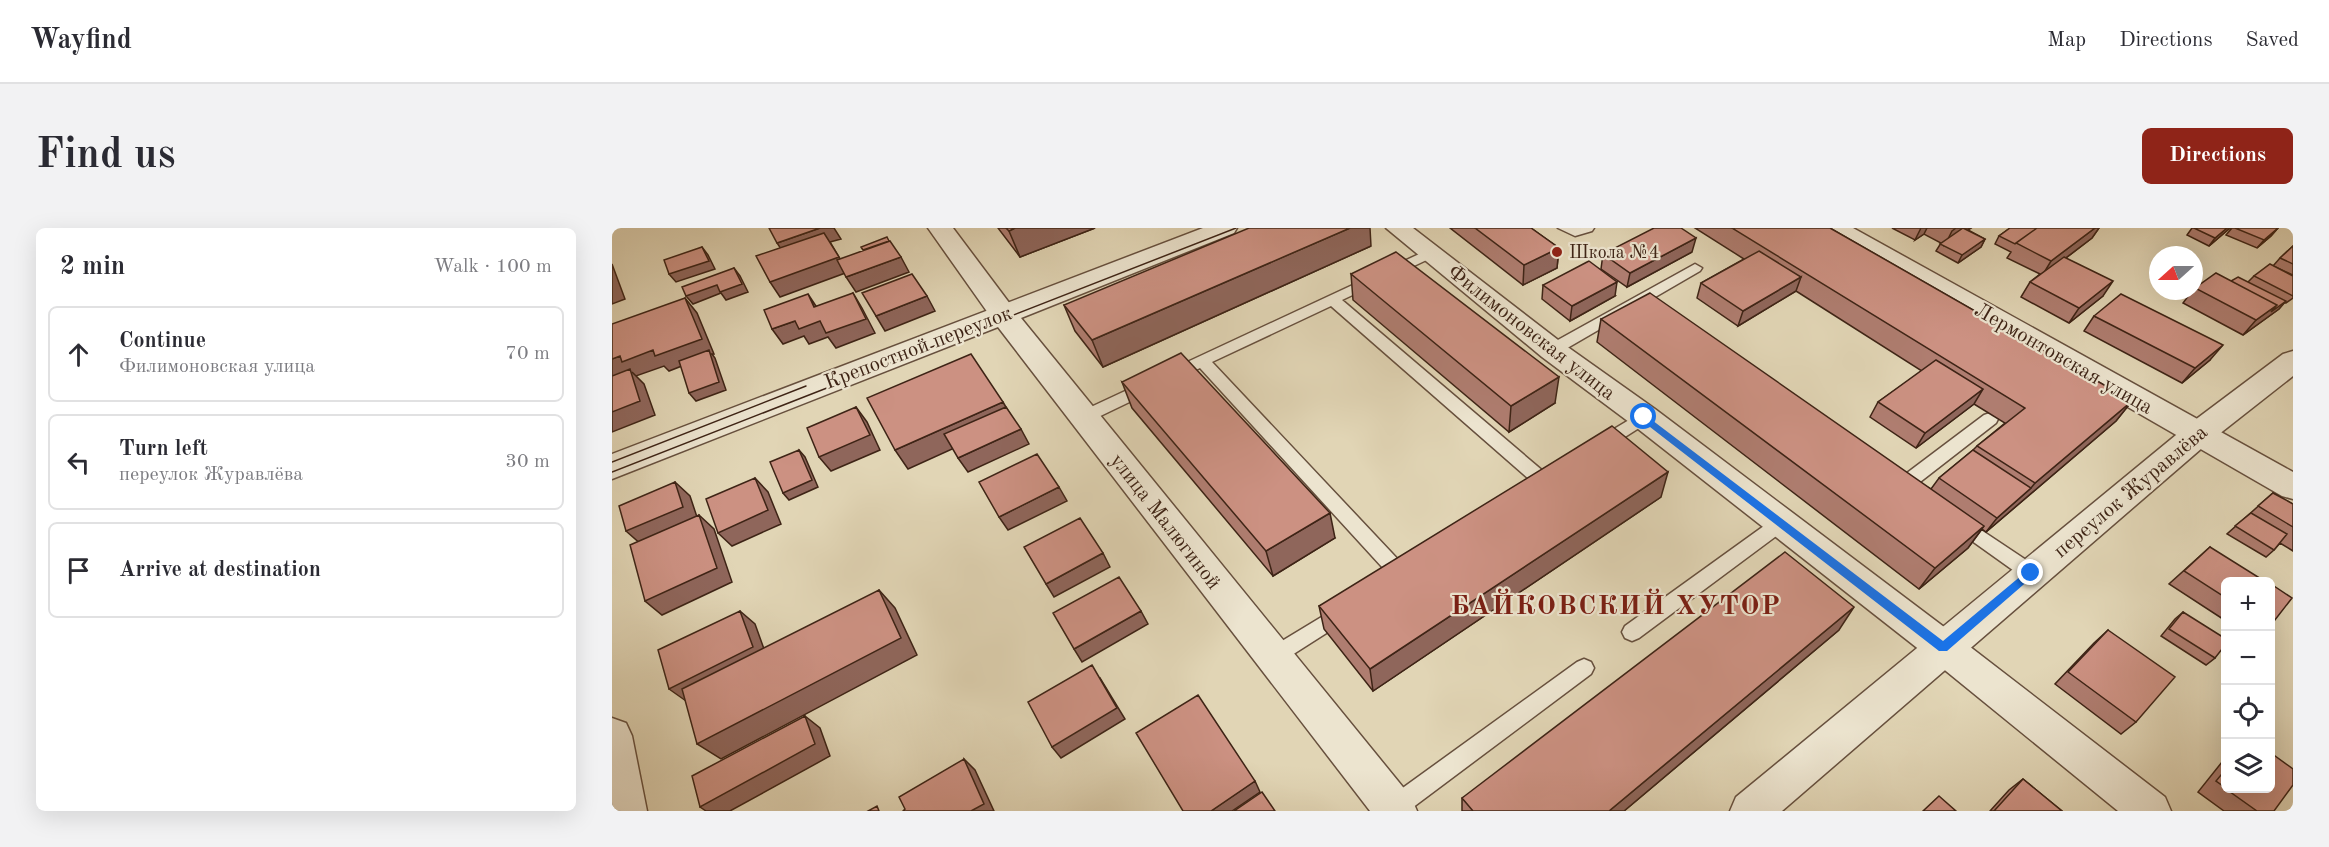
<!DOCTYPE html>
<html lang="en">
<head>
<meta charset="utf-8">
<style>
	:root { --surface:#fff; --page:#f2f2f3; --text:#2b2b33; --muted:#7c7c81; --line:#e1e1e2; --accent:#8f2418 }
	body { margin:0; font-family:"Old Standard TT",serif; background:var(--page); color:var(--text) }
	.controls { position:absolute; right:18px; bottom:18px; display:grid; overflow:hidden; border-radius:9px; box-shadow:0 6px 24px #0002 }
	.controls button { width:54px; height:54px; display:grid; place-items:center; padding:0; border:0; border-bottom:2px solid var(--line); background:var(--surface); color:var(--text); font:30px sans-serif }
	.compass { position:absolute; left:1537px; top:18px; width:54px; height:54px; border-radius:50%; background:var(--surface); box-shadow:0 6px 24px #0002; rotate:249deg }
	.stop { position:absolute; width:18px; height:18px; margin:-14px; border:4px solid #1a73e8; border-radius:50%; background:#fff }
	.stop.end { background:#1a73e8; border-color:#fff; box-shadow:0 2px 6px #0008 }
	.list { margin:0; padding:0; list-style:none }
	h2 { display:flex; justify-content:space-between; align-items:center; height:78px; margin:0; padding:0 24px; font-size:26px }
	h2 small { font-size:20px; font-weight:400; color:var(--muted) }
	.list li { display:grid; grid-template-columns:39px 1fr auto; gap:18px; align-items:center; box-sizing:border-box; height:96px; margin:0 12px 12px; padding:0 12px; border:2px solid var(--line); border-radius:9px }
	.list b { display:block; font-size:22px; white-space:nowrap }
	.list p { margin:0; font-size:20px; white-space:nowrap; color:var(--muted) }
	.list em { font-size:20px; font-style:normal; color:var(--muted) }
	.icon { flex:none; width:33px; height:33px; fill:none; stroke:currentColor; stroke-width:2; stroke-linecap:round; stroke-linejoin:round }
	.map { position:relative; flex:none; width:1681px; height:583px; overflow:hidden; border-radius:9px }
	header { display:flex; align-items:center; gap:36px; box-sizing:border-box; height:84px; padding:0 30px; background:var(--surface); border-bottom:2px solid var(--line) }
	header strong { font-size:28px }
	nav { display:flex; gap:33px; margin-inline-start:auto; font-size:21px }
	.intro { display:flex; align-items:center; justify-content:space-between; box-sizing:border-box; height:144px; padding:0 36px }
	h1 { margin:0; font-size:42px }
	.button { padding:15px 27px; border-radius:9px; background:var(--accent); color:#fff; font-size:21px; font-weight:700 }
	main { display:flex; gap:36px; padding:0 36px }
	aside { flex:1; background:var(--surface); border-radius:9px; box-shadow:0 6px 24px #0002 }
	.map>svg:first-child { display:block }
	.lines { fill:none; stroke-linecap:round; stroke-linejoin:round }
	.service-casing { stroke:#67503e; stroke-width:3 }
	.minor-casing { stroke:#67503e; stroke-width:3 }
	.tertiary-casing { stroke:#67503e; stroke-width:3 }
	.service { fill:#ece4cf; fill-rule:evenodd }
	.minor { fill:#ece4cf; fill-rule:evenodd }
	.tertiary { fill:#ece4cf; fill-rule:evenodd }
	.tram { stroke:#3e2416; stroke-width:1.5 }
	.wall { fill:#af7d70; stroke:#3e2416; stroke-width:1.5 }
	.shaded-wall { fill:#8f665b; stroke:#3e2416; stroke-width:1.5 }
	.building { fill:#cc9182; stroke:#3e2416; stroke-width:1.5 }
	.route { fill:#1a73e8 }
	.poi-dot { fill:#8f2418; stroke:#ece4cf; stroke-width:2 }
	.labels { text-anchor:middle; stroke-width:4.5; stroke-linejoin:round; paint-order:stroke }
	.far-poi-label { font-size:18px; fill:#3e2416; stroke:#ece4cf; text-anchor:start }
	.street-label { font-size:21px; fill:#3e2416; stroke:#ece4cf }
	.district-label { font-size:27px; font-weight:bold; letter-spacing:1.5px; fill:#7a1f14; stroke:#ece4cf }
</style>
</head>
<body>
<header>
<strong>Wayfind</strong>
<nav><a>Map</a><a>Directions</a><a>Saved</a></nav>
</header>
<div class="intro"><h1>Find us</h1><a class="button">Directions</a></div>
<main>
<aside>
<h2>2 min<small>Walk · 100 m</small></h2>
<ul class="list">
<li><svg class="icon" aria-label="ahead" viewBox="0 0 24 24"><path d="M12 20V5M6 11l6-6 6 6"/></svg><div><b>Continue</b><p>Филимоновская улица</p></div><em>70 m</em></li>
<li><svg class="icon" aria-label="left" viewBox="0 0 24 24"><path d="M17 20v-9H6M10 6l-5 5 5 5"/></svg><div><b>Turn left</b><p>переулок Журавлёва</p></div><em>30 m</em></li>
<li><svg class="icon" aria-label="arrive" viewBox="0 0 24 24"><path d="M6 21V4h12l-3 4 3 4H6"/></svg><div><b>Arrive at destination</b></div></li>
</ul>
</aside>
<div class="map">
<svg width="1681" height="583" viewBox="0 0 1681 583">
	<rect width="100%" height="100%" fill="#e1d5b5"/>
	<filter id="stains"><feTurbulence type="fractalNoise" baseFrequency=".00333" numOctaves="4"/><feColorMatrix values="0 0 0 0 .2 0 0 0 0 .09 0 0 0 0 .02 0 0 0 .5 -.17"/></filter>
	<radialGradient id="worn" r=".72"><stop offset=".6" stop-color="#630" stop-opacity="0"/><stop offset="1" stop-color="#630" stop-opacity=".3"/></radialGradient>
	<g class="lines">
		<g class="service-casing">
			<path id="service" d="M 946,0 L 982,0 L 980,3 L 963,8 Z
				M 818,21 L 823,22 L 825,25 L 823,28 L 730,72 L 938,249 L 941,254 L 938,259 L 932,261 L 926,259 L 719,78 L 600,134 L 795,341 L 797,346 L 795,351 L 788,354 L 781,351 L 588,140 L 478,193 L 466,193 L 464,189 L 466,185 Z
				M 1083,36 L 1090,40 L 1088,43 L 945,126 L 940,127 L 932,122 L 935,118 Z
				M 1032,183 L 1038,185 L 1040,189 L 1038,193 L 994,221 L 988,223 L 982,221 L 980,217 L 982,213 Z
				M 1378,185 L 1384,187 L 1386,191 L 1384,195 L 1299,261 L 1293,263 L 1287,261 L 1284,256 L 1287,251 L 1372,187 Z
				M 1345,286 L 1426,340 L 1428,345 L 1426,350 L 1419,353 L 1412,350 L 1339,298 L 1336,293 L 1339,288 Z
				M 1169,288 L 1175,290 L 1178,295 L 1175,300 L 1027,410 L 1020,413 L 1013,410 L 1010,404 L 1013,398 L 1163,290 Z
				M 731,376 L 738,378 L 741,384 L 738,390 L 669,434 L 662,437 L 655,434 L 652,428 L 655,422 Z
				M 972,431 L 979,434 L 982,440 L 979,446 L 796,583 L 772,583 L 774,572 L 965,434 Z"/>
		</g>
		<g class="minor-casing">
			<path id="minor" d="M 316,0 L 341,0 L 401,80 L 405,86 L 401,92 L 391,95 L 381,92 Z
				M 774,0 L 801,0 L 950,115 L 1043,181 L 1344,408 L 1553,569 L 1559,583 L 1506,583 L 1318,430 L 1021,197 L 930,129 Z
				M 1211,0 L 1241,0 L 1681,244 L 1681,271 L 1670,268 L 1214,5 Z
				M 0,490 L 14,495 L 20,508 L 35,583 L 0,583 Z"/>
		</g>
		<g class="tertiary-casing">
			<path id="tertiary" d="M 591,0 L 625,0 L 622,5 L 409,90 L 799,569 L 805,583 L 758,583 L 386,99 L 0,251 L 0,226 Z
				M 1681,123 L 1681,148 L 1597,214 L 1170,583 L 1118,583 L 1124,569 L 1575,198 L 1671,126 Z"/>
		</g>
		<use href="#service" class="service"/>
		<use href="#minor" class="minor"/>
		<use href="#tertiary" class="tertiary"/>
		<path class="tram" d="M 0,234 L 194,158
			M 0,244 L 624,0"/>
	</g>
	<path class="wall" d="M 386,0 L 483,0 L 408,29 Z
		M 838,0 L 919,0 L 947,20 L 945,40 L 911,57 Z
		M 1083,0 L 1218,0 L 1520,173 L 1504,193 L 1374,304 L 1370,301 L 1356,320 L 1307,361 L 985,114 L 989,91 L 1319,261 L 1327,250 L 1361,222 L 1365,218 L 1393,195 L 1362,176 L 1304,220 L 1258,189 L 1266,174 L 1310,143 L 1184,63 L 1126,98 L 1085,70 L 1089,55 L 1132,31 Z
		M 1280,0 L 1359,0 L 1356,2 L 1373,11 L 1369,19 L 1346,35 L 1324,23 L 1329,15 L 1312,6 L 1303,12 Z
		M 1398,0 L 1487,0 L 1480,10 L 1454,30 L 1491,68 L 1457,95 L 1409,69 L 1418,54 L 1428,46 L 1395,30 L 1399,24 L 1383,16 L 1387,8 Z
		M 1580,0 L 1618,0 L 1597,18 L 1575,7 Z
		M 1620,0 L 1666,0 L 1659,8 L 1645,20 L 1614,7 Z
		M 759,18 L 491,139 L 463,103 L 452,77 Z
		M 1681,18 L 1681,47 L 1661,38 L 1668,30 Z
		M 1080,24 L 1015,59 L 989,41 L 991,26 Z
		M 739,46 L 943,175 L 897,204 L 741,72 Z
		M 1642,48 L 1681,48 L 1681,70 L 1674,75 L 1672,75 L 1667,81 L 1631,107 L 1571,75 L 1580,63 L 1582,63 L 1583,60 L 1619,53 L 1636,54 Z
		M 931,57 L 1003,68 L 958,93 L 930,71 Z
		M 1482,88 L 1598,132 L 1570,155 L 1472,103 Z
		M 510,154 L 723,310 L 661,348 L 520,180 Z
		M 1661,265 L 1681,276 L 1681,323 L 1668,315 L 1662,322 L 1654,329 L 1615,306 Z
		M 1049,269 L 761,463 L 712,401 L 707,378 Z
		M 1598,319 L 1614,354 L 1614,393 L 1557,356 Z
		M 1571,384 L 1603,430 L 1594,437 L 1549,408 L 1563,391 Z
		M 1227,402 L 1012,583 L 850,583 L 850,570 Z
		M 1496,402 L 1524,494 L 1509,506 L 1443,456 L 1482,415 Z
		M 1614,529 L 1614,561 L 1662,583 L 1612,583 L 1586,564 Z
		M 1411,551 L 1450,583 L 1378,583 L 1397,562 Z"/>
	<path class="shaded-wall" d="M 208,0 L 222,0 L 229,11 L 218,14 L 236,44 L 168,69 L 158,54 L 175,30 L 165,15 Z
		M 403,0 L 483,0 L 408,29 L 397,3 Z
		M 738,0 L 758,0 L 759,18 L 491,139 L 480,112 Z
		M 1309,0 L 1315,0 L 1312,6 L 1303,12 Z
		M 1344,0 L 1359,0 L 1333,17 L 1340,3 Z
		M 1483,0 L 1487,0 L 1480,10 L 1430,48 L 1439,33 Z
		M 1615,0 L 1618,0 L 1597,18 L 1603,10 Z
		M 1666,0 L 1659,8 L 1645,20 L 1652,12 Z
		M 1084,10 L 1080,24 L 1015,59 L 1018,45 Z
		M 1373,11 L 1369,19 L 1346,35 L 1350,27 Z
		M 90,19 L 96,27 L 103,41 L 64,54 L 57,46 Z
		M 947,20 L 945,40 L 911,57 L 912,37 Z
		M 289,29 L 297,44 L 244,64 L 234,49 Z
		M 0,36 L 13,71 L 0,76 Z
		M 122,40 L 128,48 L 136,64 L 114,72 L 109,65 L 81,76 L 74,68 Z
		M 1189,49 L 1184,63 L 1126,98 L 1131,83 Z
		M 1501,53 L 1491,68 L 1457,95 L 1467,80 Z
		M 1005,54 L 1003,68 L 958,93 L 960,78 Z
		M 241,65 L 250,80 L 263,105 L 224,120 L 216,109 L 197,116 L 192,108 L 171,116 L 160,101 L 183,93 L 208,93 Z
		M 196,66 L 206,81 L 202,79 Z
		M 315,68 L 323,83 L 273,103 L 264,88 Z
		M 73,70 L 85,85 L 102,126 L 100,126 L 103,130 L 114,162 L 84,173 L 77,165 L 98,127 L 57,143 L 52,138 L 24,148 L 20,144 L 32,156 L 43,187 L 0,204 L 0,131 L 8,128 Z
		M 1674,73 L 1667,81 L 1631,107 L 1644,92 L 1665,77 Z
		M 1611,117 L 1598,132 L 1570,155 L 1583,140 Z
		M 947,149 L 943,175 L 897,204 L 899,178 Z
		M 1371,161 L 1362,176 L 1304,220 L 1313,205 Z
		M 1520,173 L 1504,193 L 1374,304 L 1385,290 L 1419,260 L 1423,255 Z
		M 391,174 L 402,193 L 296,241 L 283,222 Z
		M 244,179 L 255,194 L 268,222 L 219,243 L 207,229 Z
		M 409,201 L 417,216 L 356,244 L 346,230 Z
		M 187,222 L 193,229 L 206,259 L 177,272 L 171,265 Z
		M 1056,244 L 1049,269 L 761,463 L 758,441 Z
		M 143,250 L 156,264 L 169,296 L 120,318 L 106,305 Z
		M 63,254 L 78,268 L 86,292 L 30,317 L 14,303 Z
		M 447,259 L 455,273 L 396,302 L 387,289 Z
		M 718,285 L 723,310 L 661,348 L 654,323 Z
		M 87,287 L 102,301 L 120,354 L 50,387 L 33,373 Z
		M 1372,298 L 1356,320 L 1307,361 L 1323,340 Z
		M 491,325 L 498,339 L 442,369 L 434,356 Z
		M 267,362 L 283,380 L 305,427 L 109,531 L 85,516 Z
		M 1242,379 L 1227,402 L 1012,583 L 997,583 Z
		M 128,383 L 143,396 L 156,432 L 74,473 L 57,461 Z
		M 529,383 L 536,396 L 470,434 L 462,421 Z
		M 488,450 L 513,491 L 449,530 L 440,519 Z
		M 193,488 L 208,500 L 218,528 L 118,583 L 94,583 L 88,579 Z
		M 352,531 L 363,542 L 382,583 L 359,583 Z
		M 643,553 L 648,564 L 620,583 L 599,583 Z"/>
	<path class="building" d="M 157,0 L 208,0 L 165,15 Z
		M 394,0 L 403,0 L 397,3 Z
		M 637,0 L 738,0 L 480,112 L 452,77 Z
		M 863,0 L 919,0 L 947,20 L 912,37 Z
		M 1042,0 L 1069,0 L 1084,10 L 1018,45 L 991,26 Z
		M 1120,0 L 1218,0 L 1520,173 L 1423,255 L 1365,218 L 1413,180 Z
		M 1351,0 L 1373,11 L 1350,27 L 1328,16 Z
		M 1398,0 L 1425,0 L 1403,16 L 1387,8 Z
		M 1425,0 L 1483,0 L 1439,33 L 1404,15 Z
		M 1582,0 L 1615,0 L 1603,10 Z
		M 1623,0 L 1666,0 L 1652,12 Z
		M 212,5 L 227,29 L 158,54 L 144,28 Z
		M 275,9 L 277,13 L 251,22 L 249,19 Z
		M 278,13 L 289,29 L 234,49 L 225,32 Z
		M 1681,18 L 1681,36 L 1668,30 Z
		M 90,19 L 97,33 L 57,46 L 52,32 Z
		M 1147,23 L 1189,49 L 1131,83 L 1089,55 Z
		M 784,24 L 947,149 L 899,178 L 739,46 Z
		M 1452,29 L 1501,53 L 1467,80 L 1418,54 Z
		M 977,33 L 1005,54 L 960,78 L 931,57 Z
		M 1658,36 L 1681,48 L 1681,68 L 1642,48 Z
		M 122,40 L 130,56 L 108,64 L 105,57 L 74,68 L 70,59 Z
		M 1604,45 L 1665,77 L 1644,92 L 1583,60 Z
		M 300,46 L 315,68 L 264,88 L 250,65 Z
		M 1626,49 L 1674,73 L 1659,84 L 1665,77 L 1619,53 Z
		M 241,65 L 254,91 L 214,105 L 208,93 L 187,101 L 183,93 L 160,101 L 152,82 L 196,66 L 202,79 Z
		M 1038,65 L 1372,298 L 1323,340 L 989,91 Z
		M 1509,66 L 1611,117 L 1583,140 L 1482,88 Z
		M 73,70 L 90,111 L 43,128 L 41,122 L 10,134 L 8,128 L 0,131 L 0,96 Z
		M 97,122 L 107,154 L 77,165 L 67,133 Z
		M 569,125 L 718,285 L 654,323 L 510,154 Z
		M 359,126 L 391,174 L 283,222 L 255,170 Z
		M 1324,132 L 1371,161 L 1313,205 L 1266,174 Z
		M 18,141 L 28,173 L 0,184 L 0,148 Z
		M 244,179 L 258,207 L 207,229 L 195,200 Z
		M 394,179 L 409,201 L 346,230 L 332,206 Z
		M 1000,198 L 1056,244 L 758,441 L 707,378 Z
		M 187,222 L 200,252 L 171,265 L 158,234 Z
		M 1361,222 L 1419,260 L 1385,290 L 1327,250 Z
		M 425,226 L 447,259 L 387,289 L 367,254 Z
		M 143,250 L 156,282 L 106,305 L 94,271 Z
		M 63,254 L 71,279 L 14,303 L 7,278 Z
		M 1661,265 L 1681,276 L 1681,299 L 1646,278 Z
		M 1639,285 L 1675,306 L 1662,322 L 1623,298 Z
		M 87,287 L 105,340 L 33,373 L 18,317 Z
		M 468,290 L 491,325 L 434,356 L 412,319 Z
		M 1598,319 L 1654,354 L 1614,354 L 1614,370 L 1572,343 Z
		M 1173,324 L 1242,379 L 997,583 L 861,583 L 850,570 Z
		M 507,349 L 529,383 L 462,421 L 441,385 Z
		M 1659,356 L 1680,370 L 1659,397 Z
		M 267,362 L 289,410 L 85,516 L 70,461 Z
		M 128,383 L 141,419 L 57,461 L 46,422 Z
		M 1571,384 L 1614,411 L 1614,416 L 1603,430 L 1557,401 Z
		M 1496,402 L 1563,449 L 1524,494 L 1456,444 Z
		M 480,437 L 505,480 L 440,519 L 416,474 Z
		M 586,467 L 643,553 L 599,583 L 571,583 L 524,505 Z
		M 193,488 L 203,516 L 88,579 L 80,548 Z
		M 1659,525 L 1681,541 L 1681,557 L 1662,583 L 1645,583 L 1614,561 L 1659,561 Z
		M 352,531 L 372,576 L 359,583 L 291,583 L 293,581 L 287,569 Z
		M 1614,541 L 1614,560 L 1604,553 Z
		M 1411,551 L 1450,583 L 1382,583 Z
		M 650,564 L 663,583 L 622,583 Z
		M 1327,568 L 1344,583 L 1311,583 Z
		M 265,578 L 267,583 L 256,583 Z"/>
	<path class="route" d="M 1032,186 L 1331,413 L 1416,342 L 1423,342 L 1425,345 L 1335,423 L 1327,423 L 1029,192 L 1027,189 Z"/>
	<circle class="poi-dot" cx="945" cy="24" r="6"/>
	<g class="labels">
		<g class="far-poi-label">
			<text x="957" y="30">Школа №4</text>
		</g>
		<g class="street-label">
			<text transform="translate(920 104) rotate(38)" y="7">Филимоновская улица</text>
			<text transform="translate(306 119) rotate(-21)" y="7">Крепостной переулок</text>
			<text transform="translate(1452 130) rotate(30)" y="7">Лермонтовская улица</text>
			<text transform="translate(1518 263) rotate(-40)" y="7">переулок Журавлёва</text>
			<text transform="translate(554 293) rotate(52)" y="7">улица Малюгиной</text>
		</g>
		<g class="district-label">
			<text x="1004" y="386">БАЙКОВСКИЙ ХУТОР</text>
		</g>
	</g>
	<rect width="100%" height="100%" filter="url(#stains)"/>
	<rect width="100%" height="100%" fill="url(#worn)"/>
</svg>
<div class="controls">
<button>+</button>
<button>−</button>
<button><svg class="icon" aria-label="locate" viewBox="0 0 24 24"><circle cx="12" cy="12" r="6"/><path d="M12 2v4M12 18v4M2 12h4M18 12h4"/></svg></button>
<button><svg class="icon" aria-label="layers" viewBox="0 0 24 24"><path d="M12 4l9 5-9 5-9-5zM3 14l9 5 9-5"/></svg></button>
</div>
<svg class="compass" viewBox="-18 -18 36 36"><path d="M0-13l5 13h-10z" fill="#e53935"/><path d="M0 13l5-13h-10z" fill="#7c7c81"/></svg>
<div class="stop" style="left:1032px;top:189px"></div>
<div class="stop end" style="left:1419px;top:345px"></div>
</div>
</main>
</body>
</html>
